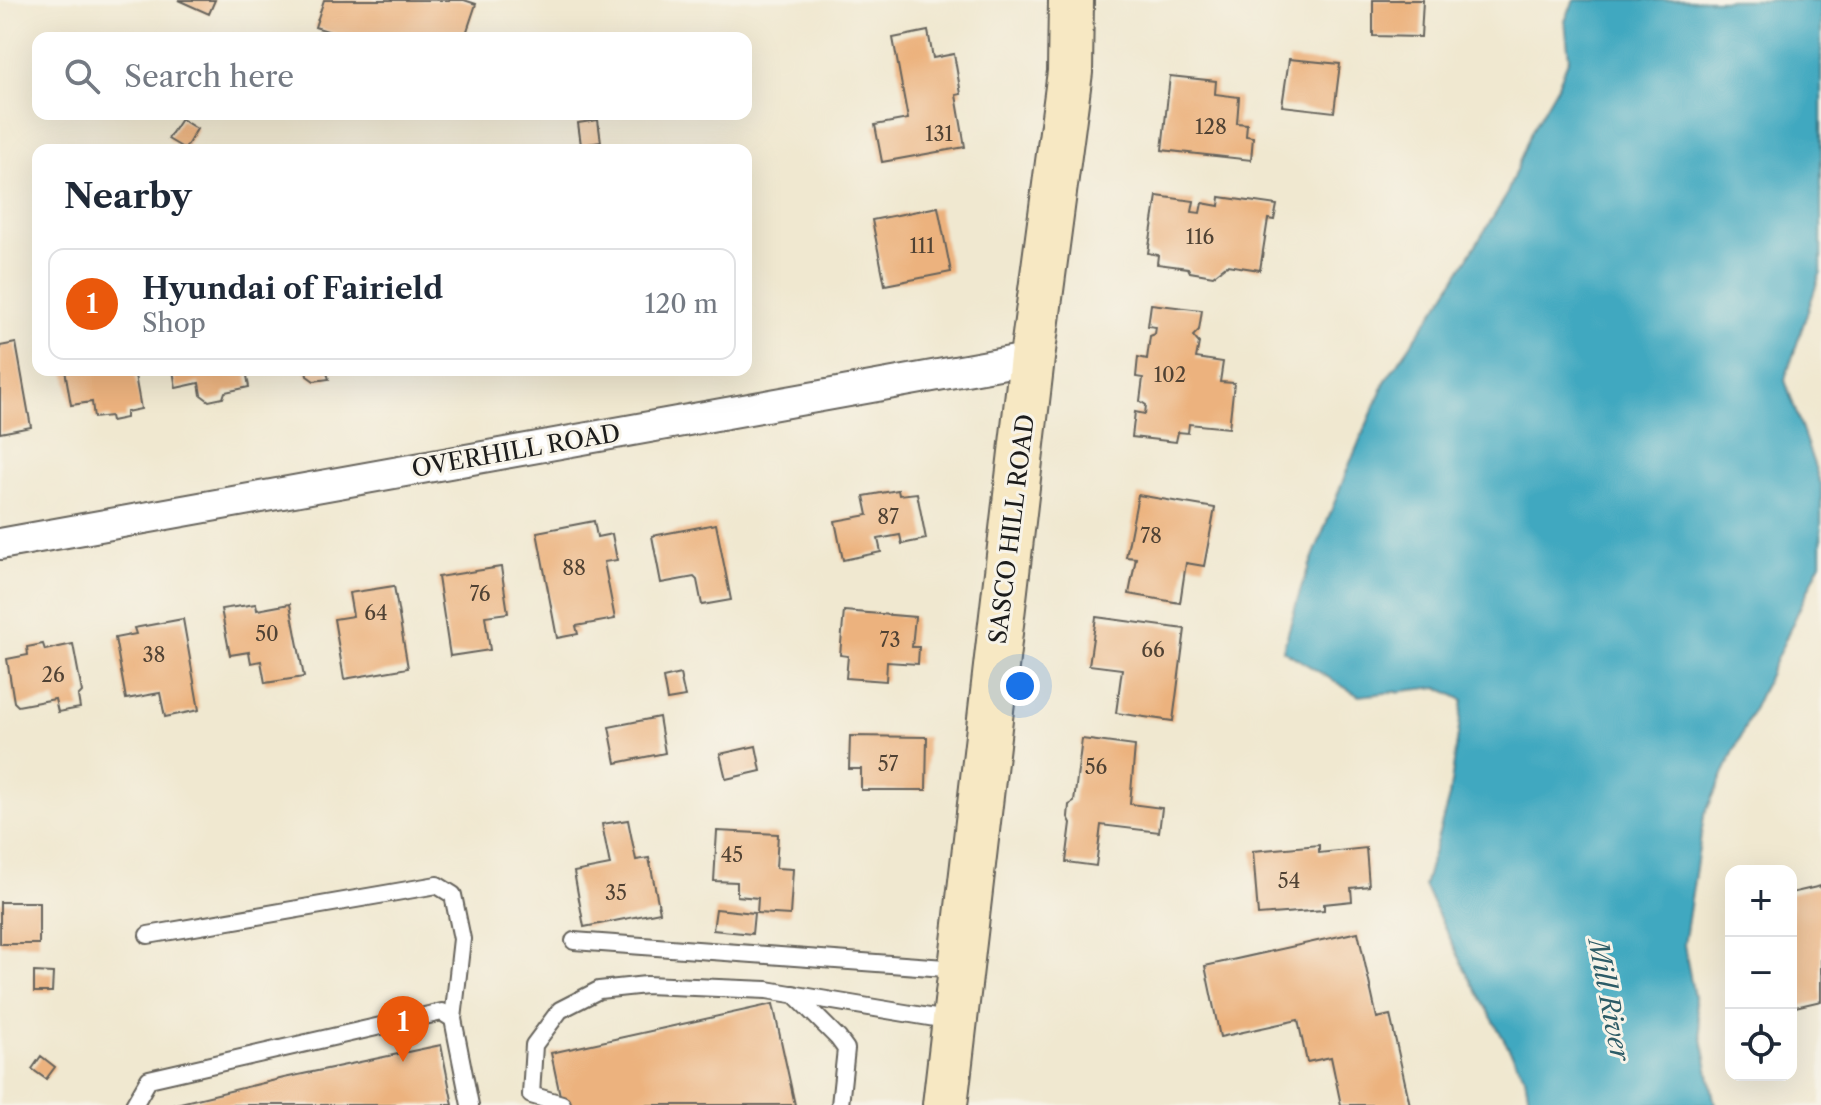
<!DOCTYPE html>
<html lang="en">
<head>
<meta charset="utf-8">
<style>
	:root { --surface:#fff; --page:#f2f2f3; --text:#1f2937; --muted:#747a83; --line:#e0e1e3; --accent:#ea580c }
	body { margin:0; font-family:"Libre Caslon Text",serif; background:var(--page); color:var(--text) }
	.controls { position:absolute; right:24px; bottom:24px; display:grid; overflow:hidden; border-radius:16px; box-shadow:0 8px 32px #0002 }
	.controls button { width:72px; height:72px; display:grid; place-items:center; padding:0; border:0; border-bottom:2px solid var(--line); background:var(--surface); color:var(--text); font:40px sans-serif }
	.you { position:absolute; left:1020px; top:686px; width:28px; height:28px; margin:-20px; border:6px solid #fff; border-radius:50%; background:#1a73e8; box-shadow:0 0 0 12px #1a73e833 }
	.badge { display:grid; place-items:center; width:52px; height:52px; border-radius:50%; background:var(--accent); color:#fff; font-size:26px; font-weight:700 }
	.pin { position:absolute; translate:-50% -66px; filter:drop-shadow(0 2px 4px #0008) }
	.pin::after { content:''; position:absolute; top:42px; width:28px; height:24px; background:inherit; clip-path:polygon(0 0,100% 0,50% 100%) }
	.list { margin:0; padding:0; list-style:none }
	h2 { display:flex; justify-content:space-between; align-items:center; height:104px; margin:0; padding:0 32px; font-size:34px }
	h2 small { font-size:26px; font-weight:400; color:var(--muted) }
	.list li { display:grid; grid-template-columns:52px 1fr auto; gap:24px; align-items:center; box-sizing:border-box; height:112px; margin:0 16px 16px; padding:0 16px; border:2px solid var(--line); border-radius:16px }
	.list b { display:block; font-size:30px; white-space:nowrap }
	.list p { margin:0; font-size:26px; white-space:nowrap; color:var(--muted) }
	.list em { font-size:26px; font-style:normal; color:var(--muted) }
	.icon { flex:none; width:44px; height:44px; fill:none; stroke:currentColor; stroke-width:2; stroke-linecap:round; stroke-linejoin:round }
	.map { position:relative; flex:none; width:1821px; height:1105px; overflow:hidden }
	.search { position:absolute; background:var(--surface); box-shadow:0 8px 32px #0002; left:32px; top:32px; width:720px; height:88px; display:flex; align-items:center; gap:20px; box-sizing:border-box; padding:0 28px; border-radius:16px; color:var(--muted); font-size:30px }
	.panel { position:absolute; background:var(--surface); box-shadow:0 8px 32px #0002; left:32px; top:144px; width:720px; height:232px; border-radius:16px }
	.map>svg:first-child { display:block }
	.water { fill:#40a8c0; stroke:#2e626e; stroke-width:2 }
	.building { fill:#ecb27e }
	.lines { fill:none; stroke-linecap:round; stroke-linejoin:round }
	.lane-casing { stroke:#66635b; stroke-width:20 }
	.street-casing { stroke:#66635b; stroke-width:34 }
	.secondary-casing { stroke:#66635b; stroke-width:48 }
	.lane { stroke:#fff; stroke-width:16 }
	.street { stroke:#fff; stroke-width:30 }
	.secondary { stroke:#f7e8c3; stroke-width:44 }
	.labels { text-anchor:middle; stroke-width:6; stroke-linejoin:round; paint-order:stroke }
	.number-label { font-size:20px; fill:#504234 }
	.street-label { font-size:24px; fill:#1c1c1c; stroke:#f7f3e8 }
	.water-label { font-size:26px; font-style:italic; fill:#2c5b66; stroke:#f7f3e8 }
</style>
</head>
<body>
<div class="map">
<svg width="1821" height="1105" viewBox="0 0 1821 1105">
	<rect width="100%" height="100%" fill="#f7f3e8"/>
	<filter id="ink" filterUnits="userSpaceOnUse"><feTurbulence type="fractalNoise" baseFrequency=".0125" numOctaves="2"/><feDisplacementMap in="SourceGraphic" scale="16" xChannelSelector="R" yChannelSelector="G"/><feConvolveMatrix kernelMatrix="1 2 1 2 8 2 1 2 1" color-interpolation-filters="sRGB"/></filter>
	<filter id="wash" filterUnits="userSpaceOnUse"><feTurbulence type="fractalNoise" baseFrequency=".006" numOctaves="4" result="noise"/><feDisplacementMap in="SourceGraphic" scale="32" xChannelSelector="R" yChannelSelector="G"/><feGaussianBlur stdDeviation="1.8" result="paint"/><feColorMatrix in="noise" values="0 0 0 0 0 0 0 0 0 0 0 0 0 0 0 0 0 1.4 0 .05"/><feComposite in="paint" operator="in"/></filter>
	<g filter="url(#wash)">
		<rect width="100%" height="100%" fill="#f0e8d0"/>
		<path class="water" d="M 1574,0 L 1821,0 L 1821,271 L 1785,380 L 1821,485 L 1821,562 L 1704,816 L 1684,945 L 1715,1105 L 1530,1105 L 1525,1077 L 1470,979 L 1424,886 L 1449,797 L 1463,700 L 1438,687 L 1359,696 L 1283,650 L 1302,585 L 1350,463 L 1386,380 L 1441,301 L 1505,198 L 1531,132 L 1558,85 L 1569,58 L 1565,21 Z"/>
		<g id="blocks">
			<path class="building" d="M 178,0 L 215,0 L 209,14 Z
				M 324,0 L 464,0 L 476,4 L 466,34 L 477,38 L 349,38 L 315,27 Z
				M 1373,0 L 1423,0 L 1421,37 L 1373,36 Z
				M 928,31 L 933,58 L 954,54 L 961,94 L 956,95 L 965,147 L 882,162 L 875,125 L 908,119 L 893,38 Z
				M 1289,59 L 1340,64 L 1334,112 L 1282,106 Z
				M 1170,76 L 1216,81 L 1215,94 L 1239,97 L 1237,123 L 1247,124 L 1246,136 L 1253,137 L 1251,160 L 1162,150 Z
				M 181,119 L 197,129 L 185,149 L 168,139 Z
				M 598,120 L 601,142 L 581,145 L 578,123 Z
				M 1157,196 L 1194,201 L 1192,212 L 1200,213 L 1202,203 L 1219,206 L 1220,197 L 1277,205 L 1274,220 L 1268,219 L 1260,270 L 1227,265 L 1213,276 L 1190,272 L 1188,268 L 1157,264 L 1158,255 L 1148,253 Z
				M 938,207 L 951,272 L 885,285 L 872,220 Z
				M 1151,304 L 1202,310 L 1199,330 L 1193,336 L 1199,343 L 1196,358 L 1223,362 L 1220,382 L 1234,383 L 1229,428 L 1189,424 L 1188,433 L 1178,432 L 1176,442 L 1132,437 L 1135,412 L 1145,414 L 1146,405 L 1140,401 L 1143,378 L 1136,377 L 1138,357 L 1147,359 L 1150,336 L 1155,334 L 1156,327 L 1148,326 Z
				M 16,343 L 31,427 L 0,433 L 0,346 Z
				M 65,370 L 134,370 L 141,409 L 126,412 L 126,418 L 111,421 L 110,416 L 94,418 L 92,402 L 71,405 Z
				M 173,370 L 246,370 L 249,387 L 225,392 L 223,398 L 209,401 L 201,395 L 199,383 L 176,388 Z
				M 306,370 L 334,370 L 334,371 L 327,373 L 329,379 L 314,381 L 307,376 Z
				M 898,490 L 899,495 L 917,493 L 926,539 L 902,544 L 900,535 L 878,539 L 881,552 L 843,560 L 835,521 L 868,515 L 864,496 Z
				M 1138,495 L 1215,508 L 1204,566 L 1186,563 L 1180,603 L 1129,594 L 1136,558 L 1126,557 Z
				M 594,521 L 597,537 L 612,534 L 617,560 L 604,562 L 615,619 L 576,626 L 578,634 L 557,638 L 537,532 Z
				M 716,524 L 731,600 L 702,605 L 697,580 L 694,577 L 661,583 L 652,536 Z
				M 501,567 L 508,613 L 485,616 L 490,650 L 450,656 L 438,577 Z
				M 394,586 L 408,668 L 344,679 L 334,619 L 353,616 L 349,593 Z
				M 256,604 L 257,610 L 290,604 L 304,677 L 265,683 L 261,661 L 251,663 L 249,652 L 230,655 L 221,609 Z
				M 844,611 L 915,617 L 912,647 L 919,647 L 918,664 L 887,662 L 886,681 L 846,678 L 848,656 L 840,655 Z
				M 1096,617 L 1185,629 L 1173,721 L 1116,713 L 1122,669 L 1089,665 Z
				M 183,619 L 199,710 L 165,717 L 160,693 L 126,699 L 115,638 L 136,634 L 134,628 Z
				M 43,644 L 45,650 L 73,644 L 82,692 L 78,696 L 80,708 L 58,712 L 55,699 L 18,706 L 14,702 L 7,659 L 28,655 L 27,647 Z
				M 680,674 L 685,697 L 667,700 L 663,678 Z
				M 659,717 L 665,753 L 616,763 L 609,727 Z
				M 850,736 L 927,737 L 926,790 L 861,790 L 861,769 L 849,769 Z
				M 1082,739 L 1135,746 L 1130,804 L 1162,808 L 1159,832 L 1101,825 L 1096,866 L 1066,862 L 1071,823 L 1068,817 L 1069,805 L 1074,802 Z
				M 756,746 L 761,771 L 726,779 L 720,754 Z
				M 628,820 L 636,860 L 649,858 L 660,912 L 584,927 L 574,872 L 610,865 L 602,824 Z
				M 717,831 L 778,834 L 776,868 L 793,869 L 790,915 L 757,913 L 758,898 L 737,896 L 737,882 L 714,881 Z
				M 1319,845 L 1319,853 L 1366,848 L 1369,886 L 1351,888 L 1352,901 L 1324,904 L 1324,910 L 1258,915 L 1253,851 Z
				M 1821,886 L 1821,1001 L 1791,1008 L 1791,893 Z
				M 0,902 L 39,902 L 39,944 L 0,944 Z
				M 716,909 L 754,913 L 752,934 L 713,930 Z
				M 1358,932 L 1377,1018 L 1390,1015 L 1410,1105 L 1341,1105 L 1331,1057 L 1307,1062 L 1298,1020 L 1220,1037 L 1205,966 Z
				M 34,972 L 53,973 L 52,992 L 34,992 Z
				M 773,1004 L 795,1105 L 562,1105 L 551,1053 Z
				M 441,1045 L 453,1105 L 172,1105 L 284,1078 Z
				M 41,1056 L 55,1067 L 46,1079 L 32,1069 Z"/>
		</g>
	</g>
	<g filter="url(#ink)">
		<use href="#blocks" fill-opacity="0" stroke="#66635b" stroke-width="2"/>
		<g class="lines">
			<g class="lane-casing">
				<path id="lane" d="M 148,935 L 437,885 L 453,895 L 462,939 L 453,1019
					M 574,941 L 959,969
					M 794,994 L 838,1038 L 846,1049 L 840,1105
					M 562,1104 L 531,1095 L 534,1045 L 560,1010 L 599,990 L 646,985 L 767,990 L 953,1021
					M 134,1105 L 149,1079 L 442,1012 L 453,1019 L 470,1105"/>
			</g>
			<g class="street-casing">
				<path id="street" d="M 0,544 L 1032,358"/>
			</g>
			<g class="secondary-casing">
				<path id="secondary" d="M 945,1105 L 1032,358 L 1070,72 L 1071,0"/>
			</g>
			<use href="#lane" class="lane"/>
			<use href="#street" class="street"/>
			<use href="#secondary" class="secondary"/>
		</g>
	</g>
	<g class="labels">
		<g class="number-label">
			<text x="1211" y="134">128</text>
			<text x="939" y="141">131</text>
			<text x="1200" y="244">116</text>
			<text x="922" y="253">111</text>
			<text x="1170" y="382">102</text>
			<text x="888" y="524">87</text>
			<text x="1151" y="543">78</text>
			<text x="574" y="575">88</text>
			<text x="480" y="601">76</text>
			<text x="376" y="620">64</text>
			<text x="267" y="641">50</text>
			<text x="890" y="647">73</text>
			<text x="1153" y="657">66</text>
			<text x="154" y="662">38</text>
			<text x="53" y="682">26</text>
			<text x="888" y="771">57</text>
			<text x="1096" y="774">56</text>
			<text x="732" y="862">45</text>
			<text x="1289" y="888">54</text>
			<text x="616" y="900">35</text>
		</g>
		<g class="street-label">
			<text transform="translate(516 451) rotate(-10)" y="8">OVERHILL ROAD</text>
			<text transform="translate(1012 529) rotate(-83)" y="8">SASCO HILL ROAD</text>
		</g>
		<g class="water-label">
			<text transform="translate(1609 1000) rotate(79)" y="9">Mill River</text>
		</g>
	</g>
</svg>
<div class="controls">
<button>+</button>
<button>−</button>
<button><svg class="icon" aria-label="locate" viewBox="0 0 24 24"><circle cx="12" cy="12" r="6"/><path d="M12 2v4M12 18v4M2 12h4M18 12h4"/></svg></button>
</div>
<div class="you"></div>
<div class="pin badge" style="left:403px;top:1062px">1</div>
<div class="search"><svg class="icon" aria-label="search" viewBox="0 0 24 24"><circle cx="10" cy="10" r="6"/><path d="M15 15l6 6"/></svg>Search here</div>
<section class="panel">
<h2>Nearby<small></small></h2>
<ul class="list">
<li><span class="badge">1</span><div><b>Hyundai of Fairield</b><p>Shop</p></div><em>120 m</em></li>
</ul>
</section>
</div>
</body>
</html>
